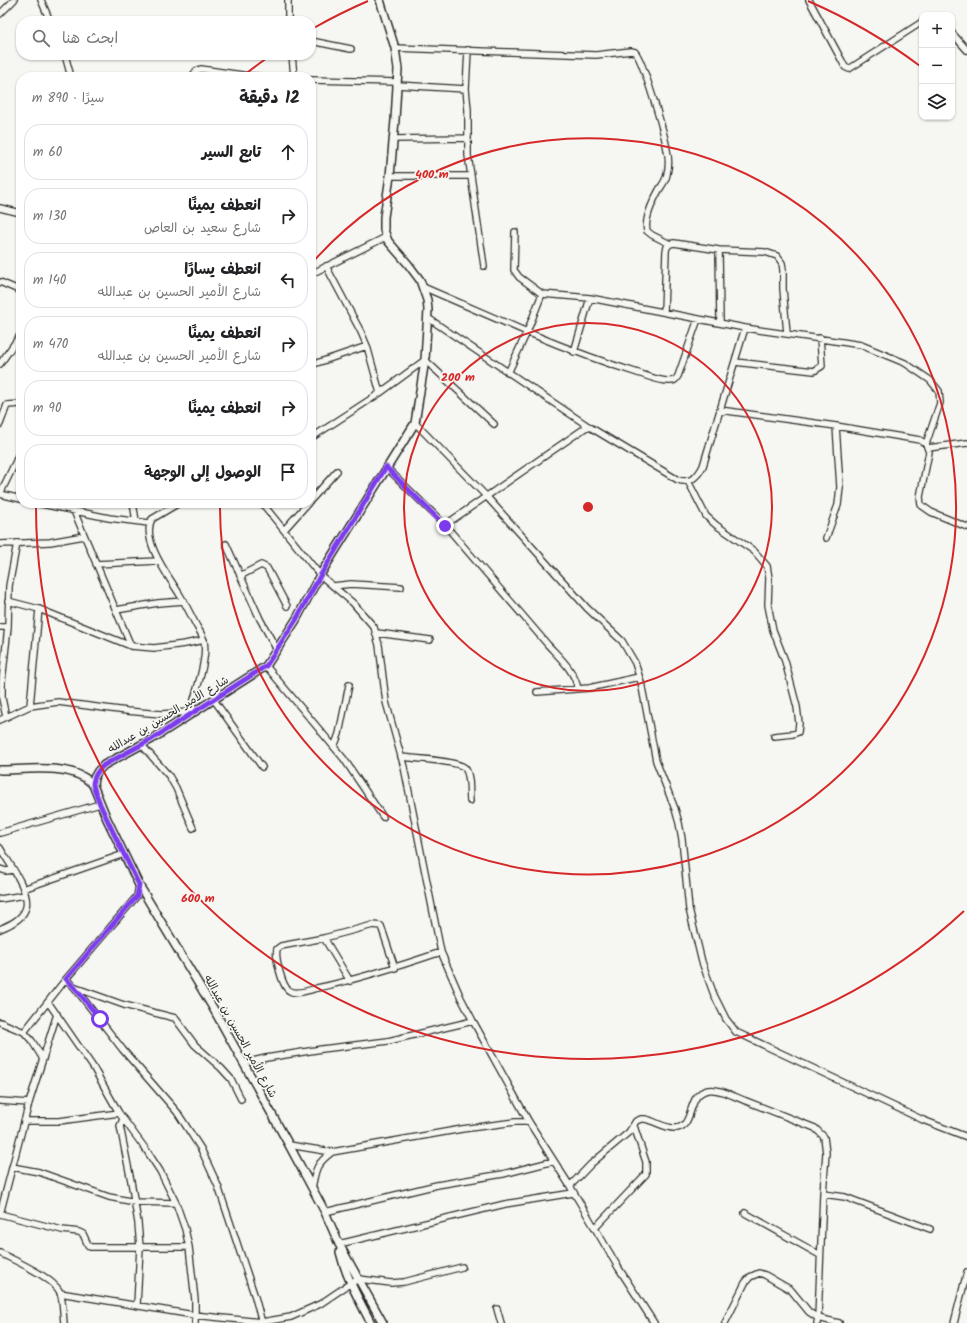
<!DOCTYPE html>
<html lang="ar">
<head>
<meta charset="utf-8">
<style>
	:root { --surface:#fff; --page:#f6f6f6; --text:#202124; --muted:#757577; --line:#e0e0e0 }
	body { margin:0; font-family:Kalam,"Playpen Sans Arabic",sans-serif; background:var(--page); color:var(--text); direction:rtl }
	.controls { position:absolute; right:12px; top:12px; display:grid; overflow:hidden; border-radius:8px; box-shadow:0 1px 3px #0004 }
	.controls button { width:36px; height:36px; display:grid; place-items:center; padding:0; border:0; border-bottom:1px solid var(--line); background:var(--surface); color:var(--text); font:20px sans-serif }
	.stop { position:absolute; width:12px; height:12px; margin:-9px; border:3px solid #7c3aed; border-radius:50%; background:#fff }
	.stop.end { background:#7c3aed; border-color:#fff; box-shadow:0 1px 4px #0008 }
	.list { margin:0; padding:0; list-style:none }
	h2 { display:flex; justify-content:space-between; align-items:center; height:52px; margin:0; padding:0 16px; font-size:17px }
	h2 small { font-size:13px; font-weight:400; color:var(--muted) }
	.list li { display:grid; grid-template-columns:26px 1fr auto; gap:12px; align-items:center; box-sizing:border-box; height:56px; margin:0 8px 8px; padding:0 8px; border:1px solid var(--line); border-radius:16px }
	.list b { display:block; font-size:15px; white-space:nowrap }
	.list p { margin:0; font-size:13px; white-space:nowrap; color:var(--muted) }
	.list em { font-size:13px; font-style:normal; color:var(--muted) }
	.icon { flex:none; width:22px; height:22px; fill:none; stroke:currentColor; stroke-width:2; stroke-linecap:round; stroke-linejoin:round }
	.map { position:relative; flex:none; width:967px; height:1323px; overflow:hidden; direction:ltr }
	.search { position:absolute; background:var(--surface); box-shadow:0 1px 3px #0004; left:16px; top:16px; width:300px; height:44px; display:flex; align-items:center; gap:10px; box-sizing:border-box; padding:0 14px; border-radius:16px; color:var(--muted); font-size:15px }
	.panel { position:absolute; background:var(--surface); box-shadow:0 1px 3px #0004; left:16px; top:72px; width:300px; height:436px; border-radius:16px; direction:rtl }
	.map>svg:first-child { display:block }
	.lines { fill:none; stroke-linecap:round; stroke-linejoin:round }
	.minor-casing { stroke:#2b2b2b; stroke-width:8 }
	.tertiary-casing { stroke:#2b2b2b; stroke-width:10 }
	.minor { stroke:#f6f6f2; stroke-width:5.5 }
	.tertiary { stroke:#f6f6f2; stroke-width:7 }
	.route { stroke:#7c3aed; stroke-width:5 }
	.ring { fill:none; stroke:#d62828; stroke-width:2 }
	.labels { text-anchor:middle; stroke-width:3.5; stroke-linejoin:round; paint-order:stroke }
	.street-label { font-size:11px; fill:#2b2b2b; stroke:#f6f6f2 }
	.centre { fill:#d62828; stroke:#f6f6f2; stroke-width:2 }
	.ring-label { font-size:12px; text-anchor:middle; font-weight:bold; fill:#d62828; stroke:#f6f6f2; stroke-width:3.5; stroke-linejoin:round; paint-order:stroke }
</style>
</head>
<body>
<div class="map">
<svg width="967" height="1323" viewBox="0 0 967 1323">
	<rect width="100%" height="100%" fill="#f6f6f2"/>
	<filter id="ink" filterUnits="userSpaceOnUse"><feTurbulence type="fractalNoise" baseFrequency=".025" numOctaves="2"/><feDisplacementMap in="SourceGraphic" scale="8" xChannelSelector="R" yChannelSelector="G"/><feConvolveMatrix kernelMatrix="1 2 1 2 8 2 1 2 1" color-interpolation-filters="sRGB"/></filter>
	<g filter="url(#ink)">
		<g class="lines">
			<g class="minor-casing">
				<path id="minor" d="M 41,0 L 50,21
					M 288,0 L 288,21
					M 809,0 L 842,61 L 845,67 L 849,69 L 922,22
					M 0,14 L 14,0
					M 952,33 L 967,50
					M 311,41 L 351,49
					M 395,48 L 596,55 L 631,51 L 635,52 C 643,60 665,135 667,150 C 669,158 669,166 667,174 C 666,181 662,185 659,190 C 653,201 644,219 647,231 L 652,235 L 670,244 L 674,243 L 719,250 L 765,252 L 777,256 L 782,263 L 783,270 L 783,289 L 787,333
					M 468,50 L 466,89 L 468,110 L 468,155 L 484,266
					M 65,55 L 71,77
					M 292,55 L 294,77
					M 192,77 L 196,71 L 201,69 L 249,76 L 262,77
					M 311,80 L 397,82
					M 397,85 L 466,89
					M 393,139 L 467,138
					M 390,176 L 470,176
					M 0,208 L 21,213
					M 515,232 L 514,270 L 519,277 L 542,294 L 590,298 L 745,328 L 842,342 L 861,345 L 905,363 L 930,380 L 939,391 L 940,403 L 926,444
					M 719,250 L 720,322
					M 326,266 L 361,332 L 367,346 L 380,393
					M 311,274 L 386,237
					M 0,282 L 21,291
					M 423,287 L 527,332 L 542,294
					M 664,312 L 666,251 L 667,247 L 670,244
					M 428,318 L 588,426 L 678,480 C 691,484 698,476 703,466 L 745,328
					M 574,352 L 590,298
					M 735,362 L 814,371 L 822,366 L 820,338
					M 0,364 L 21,334
					M 311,365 L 367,346
					M 508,373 L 527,332 C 565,348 602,362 641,374 C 650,377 662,382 671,381 C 675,381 676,379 678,376 L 698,319
					M 720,410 L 836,426 L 920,440 L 926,444 L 929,452 L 920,497 L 921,505 L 931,512 L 967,527
					M 415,423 L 487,497 L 587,608 L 622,641 L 635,663 L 641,682 L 656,761 L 675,809 L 679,823 L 682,839 L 689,909 L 702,962 L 714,995 L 726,1019 L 736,1032 L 923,1120 L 967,1137
					M 0,424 L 7,405 L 21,404
					M 311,438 L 380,393 L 425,360 L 494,424
					M 928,448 L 967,443
					M 386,467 L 445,525 L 548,645 C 561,659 574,670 578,689
					M 688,481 L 706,516 L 716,525 L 754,551 L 767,566 L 769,578 L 768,605 L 773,630 L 785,661 L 797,707 L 799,723 L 798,732 L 793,734 L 774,736
					M 0,494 L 16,461 L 21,448
					M 0,494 L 21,499
					M 311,500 L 337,471
					M 37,503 L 109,518 L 149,523
					M 133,503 L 136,521
					M 179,503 L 152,519 C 140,540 170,578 180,595 C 186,605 191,615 196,625 C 199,630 203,636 204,641 C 208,660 194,696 190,715
					M 262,503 L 320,575 L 353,603 L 374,627 L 379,645 L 386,702 L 404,767 L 441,952 L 461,998 L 473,1021 L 529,1122 L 570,1186 L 618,1267 L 654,1323
					M 74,511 L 131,646
					M 445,525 L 588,426
					M 284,530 L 308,503
					M 826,538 L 838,505 L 840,487 L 836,426
					M 0,544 L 50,542 L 84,536
					M 226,544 L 260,619 L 277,650
					M 96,564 L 158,561
					M 240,576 L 261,565 L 267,568 L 287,606
					M 333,586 L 351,584 L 401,587
					M 8,601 L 39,609 L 131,646 L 154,648 L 185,644 L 204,640
					M 116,610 L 158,603 L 184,601
					M 0,627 L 8,627
					M 377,633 L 430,640
					M 266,666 L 344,759 L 383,817
					M 537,692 L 589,688 L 639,677
					M 214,700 L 262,767
					M 30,706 L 39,609
					M 6,717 L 2,698 L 2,682 L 8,627 L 9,586 L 17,543
					M 0,720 L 30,706 L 58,702 L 127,711 L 161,714 L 191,712
					M 141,744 L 169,776 L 176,788 L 193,828
					M 334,747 L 339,734 L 349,685
					M 401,757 C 412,758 459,761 465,768 C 471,776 469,792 470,801
					M 0,833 L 100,804
					M 0,848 C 8,862 33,894 25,910 C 21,920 9,925 0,929
					M 0,869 L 6,871 L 13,870
					M 23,889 L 124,854
					M 0,899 L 25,895
					M 324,938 L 350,981
					M 395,968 L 381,926 L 373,925 L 324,938 L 281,946 L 277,949 C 275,957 282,988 290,991 C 297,995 310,990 317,988 C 359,979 400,966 441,952
					M 66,979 L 75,988 L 123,1050 L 177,1112 L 201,1149 L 218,1186 L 255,1297 L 262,1323
					M 76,988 L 124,1005 L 175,1018 L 195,1045 L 221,1068 L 231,1079 L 241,1099
					M 48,1002 L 93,1067 L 119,1113 L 147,1151 L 160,1171 L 176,1203 L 185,1229 L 189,1247 L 195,1300 L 195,1323
					M 0,1022 L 24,1032 L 66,979 L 131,903 L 137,896 L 139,885
					M 24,1032 L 32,1041 L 43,1059
					M 244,1063 L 266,1058 L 322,1049 L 388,1041 L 473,1021
					M 0,1101 L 29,1103
					M 123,1119 L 120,1126 L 131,1181 L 138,1223 L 140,1247 L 137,1305
					M 24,1121 L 59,1121 L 119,1113
					M 289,1145 L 332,1152 L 462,1129 L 515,1122 L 529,1122
					M 12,1167 L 39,1172 L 109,1197 L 135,1202 L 176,1203
					M 570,1186 L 591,1164 L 629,1132 L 636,1121 L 641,1119 L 645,1119 C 655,1121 664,1128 674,1128 C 696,1129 685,1094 708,1090 C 720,1088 735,1097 746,1101 C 769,1110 792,1119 815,1128 L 824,1137 L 826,1153 L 823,1194 L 818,1318 L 839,1323
					M 312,1188 C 316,1169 315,1165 332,1152
					M 823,1194 L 845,1197 L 930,1229
					M 325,1212 L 437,1185 L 503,1174 L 554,1161
					M 745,1213 L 820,1255
					M 0,1214 L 29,1103 L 57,1014
					M 0,1214 L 62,1230 L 79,1232 L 83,1234 L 88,1245 L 90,1247 L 189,1247
					M 595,1228 L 646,1174 L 646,1162 L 634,1126
					M 339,1244 L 505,1204 L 573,1193
					M 0,1253 C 16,1261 52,1277 60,1292 C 63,1299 63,1315 64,1323
					M 60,1293 L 194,1315 L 262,1322 L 291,1317 L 320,1304 L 351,1283 L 359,1279 L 391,1283 L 404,1282 L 462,1267
					M 497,1309 L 501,1323
					M 725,1323 L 745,1283 L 750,1277 L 759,1273 L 765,1275 L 791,1290 L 809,1312 L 818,1318 L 817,1323
					M 954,1323 L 967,1272"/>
			</g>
			<g class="tertiary-casing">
				<path id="tertiary" d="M 380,0 L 395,48 L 398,69 L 395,120 L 390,176 L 384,217 L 384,230 L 388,241 L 408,264 L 420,280 L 427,300 L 428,310 L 425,360 L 415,423 L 320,575 L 296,620 L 266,666 L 152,739 L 104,765 L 98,771 L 94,778 L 93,785 L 107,819 L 139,885 L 213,1008 L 289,1145 L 325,1212 L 339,1244 L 383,1323
					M 0,770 C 27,770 74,762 93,785
					M 340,1252 C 346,1277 359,1300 371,1323"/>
			</g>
			<use href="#minor" class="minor"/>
			<use href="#tertiary" class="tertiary"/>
		</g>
	</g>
	<g class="lines" filter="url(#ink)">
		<path class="route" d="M 100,1019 L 75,988 L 66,979 L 131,903 L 137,896 L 139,885 C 126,858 112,831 100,804 C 98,797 93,790 93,783 C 94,776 98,770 104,765 L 152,739 L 266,666 L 296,620 L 320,576 L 386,467 L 445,526"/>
	</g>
	<g class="ring">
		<circle cx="588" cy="507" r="184"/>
		<path d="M312 263A368 368 0 1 1 220 504"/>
		<path d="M964 911A552 552 0 0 1 36 507M244 75A552 552 0 0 1 267 58M312 29A552 552 0 0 1 368 1M808 1A552 552 0 0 1 920 66"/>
	</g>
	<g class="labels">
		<g class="street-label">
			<text transform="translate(168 714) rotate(-31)" y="4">شارع الأمير الحسين بن عبدالله</text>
			<text transform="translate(241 1036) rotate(61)" y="4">شارع الأمير الحسين بن عبدالله</text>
		</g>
	</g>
	<circle cx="588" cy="507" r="6" class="centre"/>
	<g class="ring-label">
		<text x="432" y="178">400 m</text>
		<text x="458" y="381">200 m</text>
		<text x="198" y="902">600 m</text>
	</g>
</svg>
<div class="controls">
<button>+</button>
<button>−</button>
<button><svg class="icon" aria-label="layers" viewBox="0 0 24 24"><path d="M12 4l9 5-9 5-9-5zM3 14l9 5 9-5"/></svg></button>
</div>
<div class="stop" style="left:100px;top:1019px"></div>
<div class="stop end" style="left:445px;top:526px"></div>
<div class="search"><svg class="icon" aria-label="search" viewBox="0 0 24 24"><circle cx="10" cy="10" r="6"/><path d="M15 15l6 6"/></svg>ابحث هنا</div>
<section class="panel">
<h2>12 دقيقة<small>سيرًا · 890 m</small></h2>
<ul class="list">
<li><svg class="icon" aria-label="ahead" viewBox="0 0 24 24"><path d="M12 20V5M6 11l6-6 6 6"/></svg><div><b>تابع السير</b></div><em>60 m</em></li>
<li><svg class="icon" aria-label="right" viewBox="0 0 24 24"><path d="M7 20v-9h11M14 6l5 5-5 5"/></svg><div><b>انعطف يمينًا</b><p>شارع سعيد بن العاص</p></div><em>130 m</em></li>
<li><svg class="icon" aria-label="left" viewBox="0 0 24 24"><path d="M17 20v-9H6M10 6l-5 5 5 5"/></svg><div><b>انعطف يسارًا</b><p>شارع الأمير الحسين بن عبدالله</p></div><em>140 m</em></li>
<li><svg class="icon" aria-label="right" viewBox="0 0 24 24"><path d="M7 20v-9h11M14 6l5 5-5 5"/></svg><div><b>انعطف يمينًا</b><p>شارع الأمير الحسين بن عبدالله</p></div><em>470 m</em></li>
<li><svg class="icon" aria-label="right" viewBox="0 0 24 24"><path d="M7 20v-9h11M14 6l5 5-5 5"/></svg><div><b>انعطف يمينًا</b></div><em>90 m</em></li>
<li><svg class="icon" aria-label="arrive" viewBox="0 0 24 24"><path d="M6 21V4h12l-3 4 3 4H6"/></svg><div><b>الوصول إلى الوجهة</b></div></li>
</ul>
</section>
</div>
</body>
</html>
